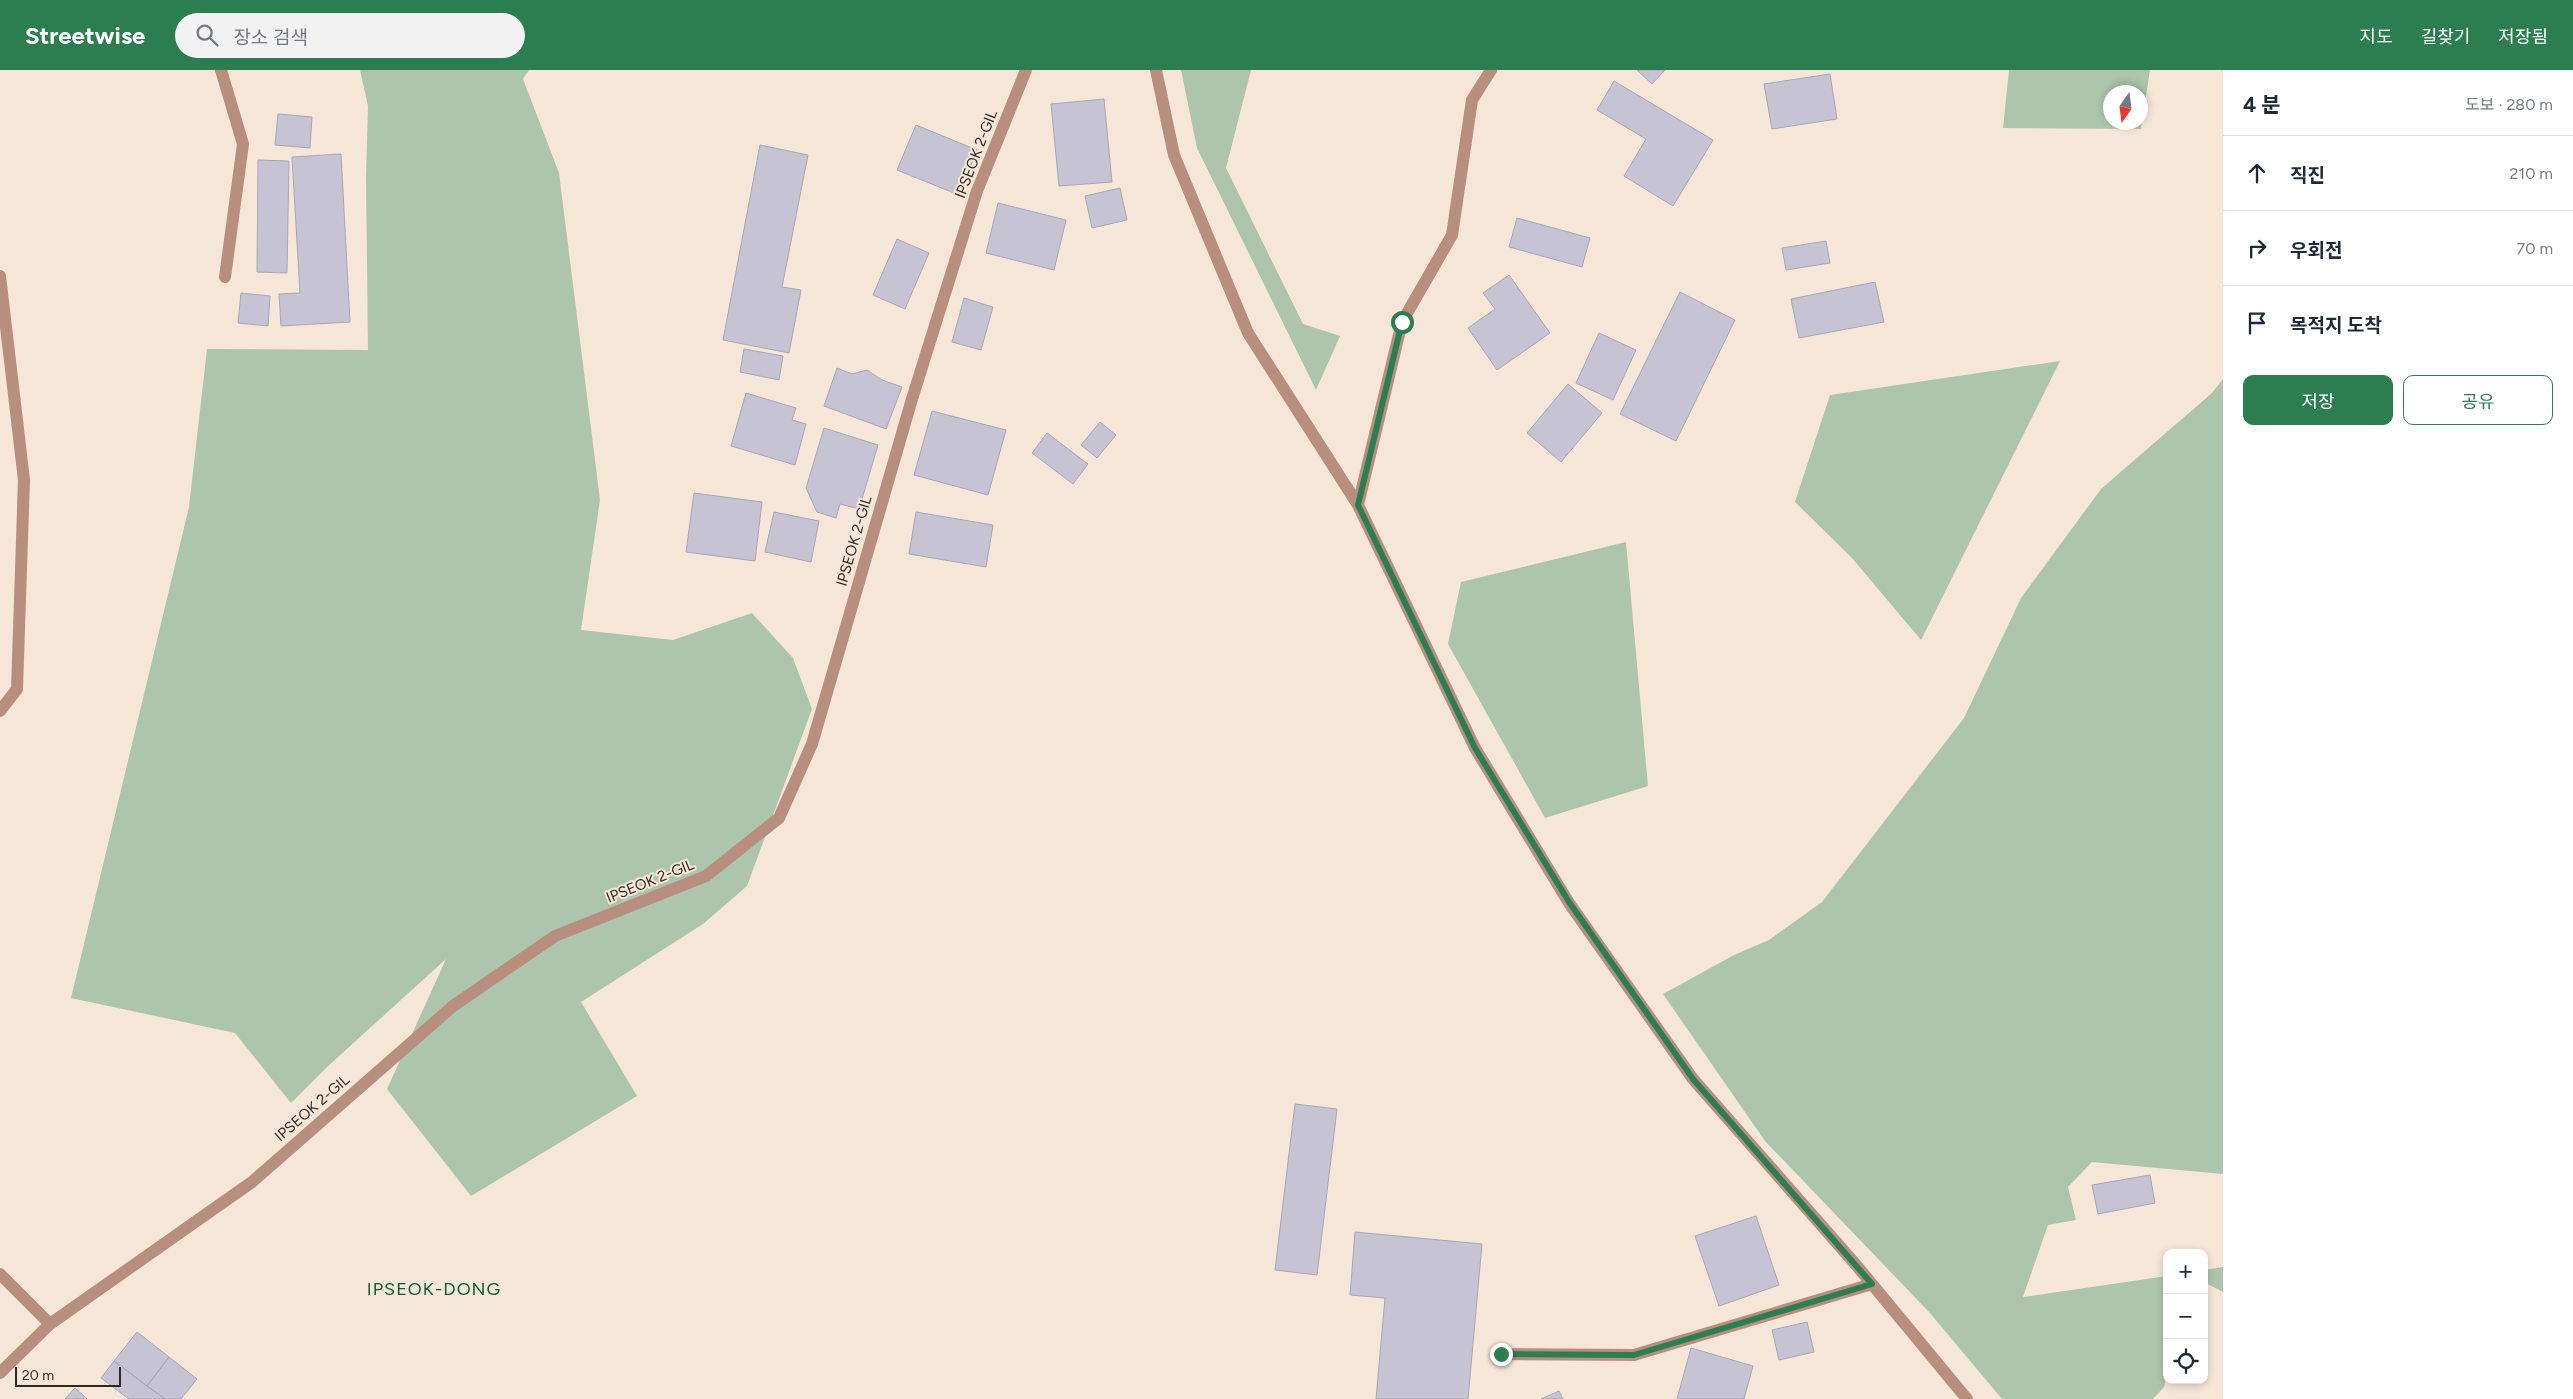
<!DOCTYPE html>
<html lang="ko">
<head>
<meta charset="utf-8">
<style>
	:root { --surface:#fff; --page:#f2f2f3; --text:#1f2937; --muted:#747a83; --line:#e0e1e3; --accent:#2c7e50 }
	body { margin:0; font-family:Figtree,"Noto Sans KR",sans-serif; background:var(--page); color:var(--text) }
	.controls { position:absolute; right:15px; bottom:15px; display:grid; overflow:hidden; border-radius:10px; box-shadow:0 2px 8px #0003 }
	.controls button { width:45px; height:45px; display:grid; place-items:center; padding:0; border:0; border-bottom:1px solid var(--line); background:var(--surface); color:var(--text); font:25px sans-serif }
	.compass { position:absolute; left:2103px; top:15px; width:45px; height:45px; border-radius:50%; background:var(--surface); box-shadow:0 2px 8px #0003; rotate:194deg }
	.scale { position:absolute; left:15px; bottom:12px; width:106px; box-sizing:border-box; padding-left:5px; border:2px solid #2e2923; border-top:0; font-size:14px; line-height:18px; white-space:nowrap; color:#2e2923; -webkit-text-stroke:4px #f5e6d7; paint-order:stroke }
	.stop { position:absolute; width:15px; height:15px; margin:-11px; border:4px solid #2c7e50; border-radius:50%; background:#fff }
	.stop.end { background:#2c7e50; border-color:#fff; box-shadow:0 1px 5px #0008 }
	.list { margin:0; padding:0; list-style:none }
	h2 { display:flex; justify-content:space-between; align-items:center; height:65px; margin:0; padding:0 20px; font-size:21px }
	h2 small { font-size:16px; font-weight:400; color:var(--muted) }
	.list li { display:grid; grid-template-columns:32px 1fr auto; gap:15px; align-items:center; box-sizing:border-box; height:75px; padding:0 20px; border-top:1px solid var(--line) }
	.list b { display:block; font-size:19px; white-space:nowrap }
	.list em { font-size:16px; font-style:normal; color:var(--muted) }
	.actions { display:flex; gap:10px; padding:15px 20px }
	.actions a { flex:1; padding:11px 0; border:1px solid var(--accent); border-radius:10px; text-align:center; font-size:18px; color:var(--accent) }
	.actions .main { background:var(--accent); color:#fff }
	.icon { flex:none; width:28px; height:28px; fill:none; stroke:currentColor; stroke-width:2; stroke-linecap:round; stroke-linejoin:round }
	.map { position:relative; flex:none; width:2223px; height:1329px; overflow:hidden }
	header { display:flex; align-items:center; gap:30px; box-sizing:border-box; height:70px; padding:0 25px; background:var(--accent); color:#fff }
	header strong { font-size:24px }
	nav { display:flex; gap:28px; margin-inline-start:auto; font-size:18px }
	.search { width:350px; height:45px; background:var(--page); display:flex; align-items:center; gap:12px; box-sizing:border-box; padding:0 18px; border-radius:28px; color:var(--muted); font-size:19px }
	main { display:flex }
	aside { flex:1; background:var(--surface) }
	.map>svg:first-child { display:block }
	.green { fill:#aec5ad; fill-rule:evenodd }
	.building { fill:#c6c3d5; stroke:#a9a6b8 }
	.lines { fill:none; stroke-linecap:round; stroke-linejoin:round }
	.minor { stroke:#b88f7e; stroke-width:12 }
	.route { stroke:#2c7e50; stroke-width:6 }
	.labels { text-anchor:middle; stroke-width:4; stroke-linejoin:round; paint-order:stroke }
	.street-label { font-size:15px; fill:#2e2923; stroke:#f5e6d7 }
	.quarter-label { font-size:18px; letter-spacing:1px; fill:#075c33; stroke:#f5e6d7 }
</style>
</head>
<body>
<header>
<strong>Streetwise</strong>
<div class="search"><svg class="icon" aria-label="search" viewBox="0 0 24 24"><circle cx="10" cy="10" r="6"/><path d="M15 15l6 6"/></svg>장소 검색</div>
<nav><a>지도</a><a>길찾기</a><a>저장됨</a></nav>
</header>
<main>
<div class="map">
<svg width="2223" height="1329" viewBox="0 0 2223 1329">
	<rect width="100%" height="100%" fill="#f5e6d7"/>
	<path class="green" d="M 360,0 L 529,0 L 523,9 L 559,103 L 600,430 L 581,560 L 673,570 L 752,543 L 793,588 L 812,639 L 747,816 L 703,854 L 581,932 L 637,1026 L 471,1126 L 387,1019 L 446,889 L 327,997 L 291,1033 L 235,963 L 71,928 L 189,437 L 207,279 L 368,280 L 366,106 L 368,36 Z
		M 1181,0 L 1251,0 L 1226,98 L 1303,254 L 1340,266 L 1316,320 L 1197,78 Z
		M 2009,0 L 2150,0 L 2141,59 L 2003,58 ZM 2110,22 L 2140,22 L 2140,52 L 2110,52 Z
		M 2060,291 L 1921,570 L 1852,488 L 1795,432 L 1830,325 Z
		M 2223,309 L 2223,1104 L 2092,1092 L 2068,1117 L 2076,1150 L 2048,1155 L 2023,1227 L 2167,1206 L 2167,1302 L 2164,1317 L 2153,1329 L 2002,1329 L 1929,1242 L 1765,1071 L 1663,924 L 1734,885 L 1769,870 L 1822,832 L 1964,648 L 2021,528 L 2101,419 L 2212,323 Z
		M 1626,472 L 1648,716 L 1545,748 L 1448,574 L 1461,512 Z
		M 2223,1197 L 2223,1222 L 2204,1212 L 2204,1200 Z"/>
	<path class="building" d="M 1637,0 L 1665,0 L 1652,14 Z
		M 1830,4 L 1837,49 L 1772,59 L 1764,14 Z
		M 1614,11 L 1713,70 L 1673,136 L 1624,106 L 1646,69 L 1597,40 Z
		M 1104,29 L 1112,112 L 1059,116 L 1051,34 Z
		M 278,44 L 312,47 L 310,78 L 275,75 Z
		M 916,55 L 977,80 L 959,125 L 897,100 Z
		M 760,75 L 808,85 L 782,217 L 801,220 L 789,283 L 723,270 Z
		M 341,84 L 350,252 L 281,256 L 279,224 L 300,223 L 292,87 Z
		M 258,90 L 289,91 L 287,203 L 257,202 Z
		M 1120,118 L 1127,150 L 1092,158 L 1085,126 Z
		M 998,133 L 1066,150 L 1054,200 L 986,183 Z
		M 1517,148 L 1590,168 L 1582,197 L 1509,177 Z
		M 897,169 L 929,183 L 905,239 L 873,225 Z
		M 1826,171 L 1830,193 L 1786,200 L 1782,178 Z
		M 1509,205 L 1550,263 L 1497,300 L 1468,258 L 1495,239 L 1483,223 Z
		M 1875,212 L 1884,252 L 1799,268 L 1791,229 Z
		M 1680,222 L 1735,250 L 1676,371 L 1620,344 Z
		M 241,223 L 270,226 L 268,256 L 238,253 Z
		M 964,228 L 993,237 L 981,280 L 952,272 Z
		M 1599,263 L 1636,280 L 1613,330 L 1576,313 Z
		M 744,279 L 783,286 L 779,310 L 740,302 Z
		M 837,298 L 852,304 L 867,300 L 882,310 L 902,317 L 886,359 L 824,336 Z
		M 1568,314 L 1602,343 L 1561,392 L 1527,363 Z
		M 746,323 L 796,338 L 792,350 L 806,354 L 795,395 L 731,376 Z
		M 932,341 L 1006,360 L 988,425 L 914,405 Z
		M 1100,352 L 1116,365 L 1097,388 L 1081,375 Z
		M 824,358 L 878,375 L 859,439 L 840,434 L 836,448 L 817,442 L 806,418 Z
		M 1047,363 L 1088,394 L 1073,414 L 1032,383 Z
		M 694,423 L 762,432 L 755,491 L 686,482 Z
		M 774,442 L 819,451 L 811,492 L 765,482 Z
		M 916,442 L 993,455 L 986,497 L 909,484 Z
		M 1295,1034 L 1337,1039 L 1317,1205 L 1275,1200 Z
		M 2150,1105 L 2155,1133 L 2098,1144 L 2092,1115 Z
		M 1756,1146 L 1779,1215 L 1719,1236 L 1695,1166 Z
		M 1355,1162 L 1482,1174 L 1468,1329 L 1376,1329 L 1385,1228 L 1350,1225 Z
		M 1807,1252 L 1814,1282 L 1779,1290 L 1772,1260 Z
		M 137,1262 L 169,1287 L 147,1316 L 114,1291 Z
		M 1691,1278 L 1753,1296 L 1744,1329 L 1677,1329 Z
		M 169,1287 L 197,1309 L 181,1329 L 165,1329 L 147,1316 Z
		M 114,1291 L 147,1316 L 165,1329 L 129,1329 L 101,1308 Z
		M 75,1318 L 87,1329 L 65,1329 Z
		M 1559,1321 L 1563,1329 L 1541,1329 Z"/>
	<g class="lines">
		<path class="minor" d="M 221,0 L 243,74 L 225,207
			M 1156,0 L 1174,85 L 1248,263 L 1358,435 L 1475,678 L 1569,833 L 1693,1009 L 1857,1196 L 1967,1329
			M 0,206 L 24,410 L 17,619 L 0,641
			M 1358,435 L 1402,252 L 1452,165 L 1472,30 L 1491,0
			M 0,1204 L 50,1254
			M 1501,1284 L 1634,1285 L 1872,1214
			M 0,1303 L 50,1254 L 252,1112 L 453,936 L 555,866 L 706,806 L 779,748 L 812,674 L 912,329 L 977,121 L 1026,0"/>
	</g>
	<g class="lines">
		<path class="route" d="M 1402,252 L 1358,435 L 1475,678 L 1569,832 L 1693,1009 L 1872,1214 L 1634,1285 L 1501,1284"/>
	</g>
	<g class="labels">
		<g class="street-label">
			<text transform="translate(976 84) rotate(-69)" y="5">IPSEOK 2-GIL</text>
			<text transform="translate(854 471) rotate(-74)" y="5">IPSEOK 2-GIL</text>
			<text transform="translate(650 811) rotate(-22)" y="5">IPSEOK 2-GIL</text>
			<text transform="translate(312 1038) rotate(-41)" y="5">IPSEOK 2-GIL</text>
		</g>
		<g class="quarter-label">
			<text x="434" y="1225">IPSEOK-DONG</text>
		</g>
	</g>
</svg>
<div class="controls">
<button>+</button>
<button>−</button>
<button><svg class="icon" aria-label="locate" viewBox="0 0 24 24"><circle cx="12" cy="12" r="6"/><path d="M12 2v4M12 18v4M2 12h4M18 12h4"/></svg></button>
</div>
<svg class="compass" viewBox="-18 -18 36 36"><path d="M0-13l5 13h-10z" fill="#e53935"/><path d="M0 13l5-13h-10z" fill="#747a83"/></svg>
<div class="scale">20 m</div>
<div class="stop" style="left:1402px;top:252px"></div>
<div class="stop end" style="left:1501px;top:1284px"></div>
</div>
<aside>
<h2>4 분<small>도보 · 280 m</small></h2>
<ul class="list">
<li><svg class="icon" aria-label="ahead" viewBox="0 0 24 24"><path d="M12 20V5M6 11l6-6 6 6"/></svg><div><b>직진</b></div><em>210 m</em></li>
<li><svg class="icon" aria-label="right" viewBox="0 0 24 24"><path d="M7 20v-9h11M14 6l5 5-5 5"/></svg><div><b>우회전</b></div><em>70 m</em></li>
<li><svg class="icon" aria-label="arrive" viewBox="0 0 24 24"><path d="M6 21V4h12l-3 4 3 4H6"/></svg><div><b>목적지 도착</b></div></li>
</ul>
<div class="actions"><a class="main">저장</a><a>공유</a></div>
</aside>
</main>
</body>
</html>
